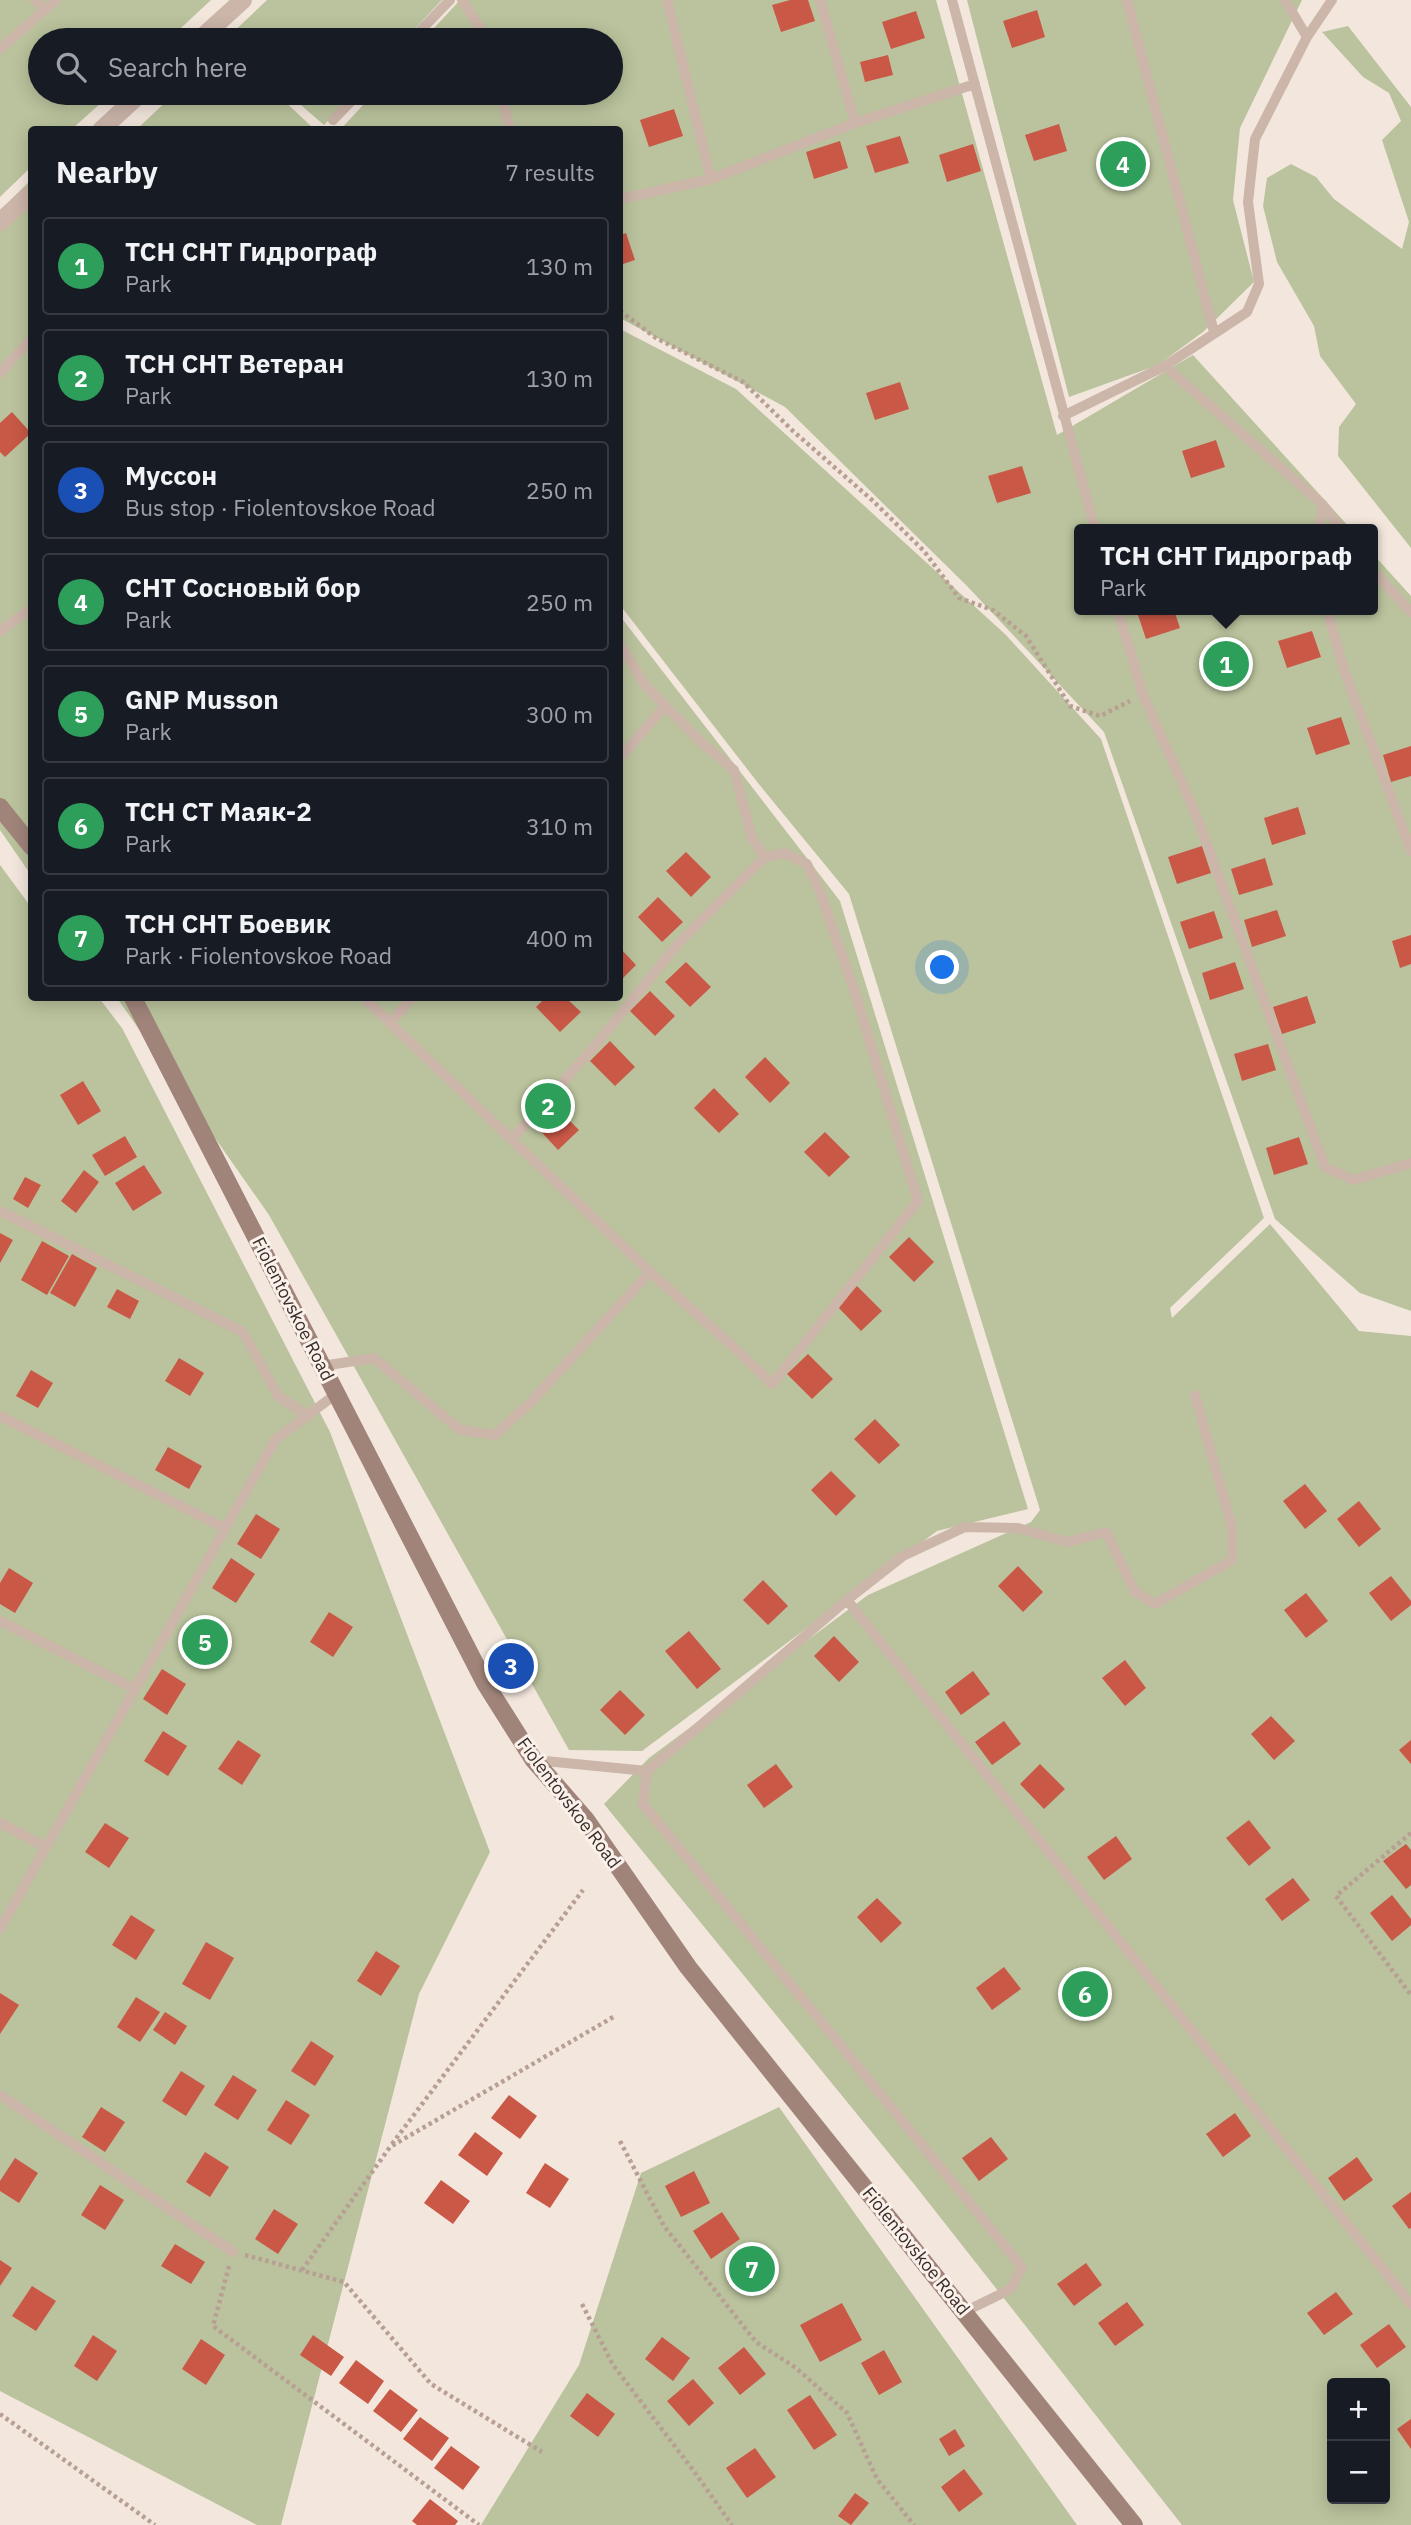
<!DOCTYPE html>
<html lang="en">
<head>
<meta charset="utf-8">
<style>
	:root { --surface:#171b24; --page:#242831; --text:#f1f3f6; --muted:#9ea1a6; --line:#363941; --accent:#92afaf }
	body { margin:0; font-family:"IBM Plex Sans",sans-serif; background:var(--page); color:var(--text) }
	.controls { position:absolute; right:21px; bottom:21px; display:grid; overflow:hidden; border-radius:7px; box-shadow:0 4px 18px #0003 }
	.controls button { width:63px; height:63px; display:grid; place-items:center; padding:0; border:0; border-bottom:2px solid var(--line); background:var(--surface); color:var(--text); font:35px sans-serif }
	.you { position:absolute; left:943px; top:968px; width:24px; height:24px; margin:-18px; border:5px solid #fff; border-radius:50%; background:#1a73e8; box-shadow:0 0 0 10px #1a73e833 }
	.badge { display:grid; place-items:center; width:46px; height:46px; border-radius:50%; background:var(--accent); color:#fff; font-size:23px; font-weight:700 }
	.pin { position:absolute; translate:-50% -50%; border:4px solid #fff; box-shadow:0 2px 7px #0006 }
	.popup { position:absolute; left:1074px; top:524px; width:304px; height:91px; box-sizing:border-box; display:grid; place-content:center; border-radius:7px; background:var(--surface); filter:drop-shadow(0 2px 5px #0005); font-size:23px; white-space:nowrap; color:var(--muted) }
	.popup b { font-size:26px; color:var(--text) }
	.popup::after { content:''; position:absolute; left:50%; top:100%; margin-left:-14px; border:14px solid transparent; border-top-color:var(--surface) }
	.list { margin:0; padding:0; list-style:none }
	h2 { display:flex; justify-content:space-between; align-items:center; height:91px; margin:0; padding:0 28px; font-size:30px }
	h2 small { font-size:23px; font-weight:400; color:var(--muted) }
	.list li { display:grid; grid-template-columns:46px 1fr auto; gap:21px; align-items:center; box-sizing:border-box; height:98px; margin:0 14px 14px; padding:0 14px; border:2px solid var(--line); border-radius:7px }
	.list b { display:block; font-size:26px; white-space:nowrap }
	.list p { margin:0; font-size:23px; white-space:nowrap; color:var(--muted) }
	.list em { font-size:23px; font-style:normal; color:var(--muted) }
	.icon { flex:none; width:38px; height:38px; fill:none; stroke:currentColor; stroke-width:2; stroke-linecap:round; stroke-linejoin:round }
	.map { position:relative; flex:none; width:1411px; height:2525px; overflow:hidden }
	.search { position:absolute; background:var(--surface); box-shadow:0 4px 18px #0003; left:28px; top:28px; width:595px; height:77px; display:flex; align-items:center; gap:18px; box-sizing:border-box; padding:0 24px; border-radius:38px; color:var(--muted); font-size:26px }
	.panel { position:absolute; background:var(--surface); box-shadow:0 4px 18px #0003; left:28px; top:126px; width:595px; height:875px; border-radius:7px }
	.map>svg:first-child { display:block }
	.green { fill:#bac39d; fill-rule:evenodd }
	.building { fill:#c95846 }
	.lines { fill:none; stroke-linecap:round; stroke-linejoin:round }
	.path { stroke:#b89f93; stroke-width:4.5; stroke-dasharray:3.5 3.5; stroke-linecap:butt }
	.service { stroke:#ccb5a9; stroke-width:10 }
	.minor { stroke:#ccb5a9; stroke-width:18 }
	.secondary { stroke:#a0847a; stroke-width:18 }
	.labels { text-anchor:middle; stroke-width:6; stroke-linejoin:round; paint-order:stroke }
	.street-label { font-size:18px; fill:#392c29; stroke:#faf1ea }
</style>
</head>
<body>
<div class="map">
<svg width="1411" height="2525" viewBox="0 0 1411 2525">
	<rect width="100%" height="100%" fill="#f3e7dd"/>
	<path class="green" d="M 0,0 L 211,0 L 168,40 L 40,40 L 40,93 L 112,93 L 72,129 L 32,130 L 31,167 L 0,197 Z
		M 267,0 L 442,0 L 404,40 L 226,39 Z
		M 460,0 L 936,0 L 1057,435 L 1193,355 L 1351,529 L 1079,529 L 1079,610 L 1373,610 L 1373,554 L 1411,596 L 1411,1311 L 1360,1293 L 1275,1219 L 1104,732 L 967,586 L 785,407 L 620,318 L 620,130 L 340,130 L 374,93 L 611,93 L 611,40 L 423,40 Z
		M 967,0 L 1302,0 L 1240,128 L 1233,200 L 1254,282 L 1203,332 L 1158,365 L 1069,397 Z
		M 1348,26 L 1411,107 L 1411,548 L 1338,456 L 1339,427 L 1356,404 L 1320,356 L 1314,326 L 1277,262 L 1263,206 L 1267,178 L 1291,164 L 1316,177 L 1334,199 L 1402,249 L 1409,222 L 1382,140 L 1401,121 L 1389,93 L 1363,77 L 1322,32 Z
		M 175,93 L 276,93 L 314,129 L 137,129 Z
		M 287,93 L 354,93 L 324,125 Z
		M 31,180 L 31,875 L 0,830 L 0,210 Z
		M 620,329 L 736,389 L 1006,635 L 1101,739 L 1264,1218 L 1170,1308 L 1172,1318 L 1270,1224 L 1359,1331 L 1411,1336 L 1411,2525 L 1182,2525 L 914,2184 L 604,1804 L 649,1758 L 868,1595 L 1031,1522 L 1040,1510 L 849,894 L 758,783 L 620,605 ZM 1332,2383 L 1385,2383 L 1385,2499 L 1332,2499 Z
		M 620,616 L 840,901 L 1028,1509 L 937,1531 L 642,1751 L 569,1750 L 269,1215 L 117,998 L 620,998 Z
		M 0,865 L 31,907 L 32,998 L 99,998 L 122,1028 L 330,1432 L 490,1852 L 419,1994 L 281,2525 L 257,2525 L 0,2391 Z
		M 779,2107 L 1077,2525 L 481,2525 L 579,2365 L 641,2173 Z"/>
	<path class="building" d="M 790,0 L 808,0 L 815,21 L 781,32 L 772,5 Z
		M 1037,10 L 1045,37 L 1012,48 L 1003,21 Z
		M 916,11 L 925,38 L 891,49 L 882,22 Z
		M 888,55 L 893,75 L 865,82 L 860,62 Z
		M 674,109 L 683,136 L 649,147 L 640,120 Z
		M 1059,124 L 1067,151 L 1034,161 L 1025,135 Z
		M 900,136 L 909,163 L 875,173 L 866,146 Z
		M 840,141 L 848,168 L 814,179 L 806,152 Z
		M 973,144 L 981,171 L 947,182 L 939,155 Z
		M 626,233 L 635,260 L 620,265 L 620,235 Z
		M 900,382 L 909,409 L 875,420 L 866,393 Z
		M 12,412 L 31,433 L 5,457 L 0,452 L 0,423 Z
		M 1216,440 L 1225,467 L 1191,478 L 1182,451 Z
		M 1022,466 L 1031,493 L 997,503 L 988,476 Z
		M 1145,610 L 1174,610 L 1180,628 L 1146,639 L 1137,612 Z
		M 1312,631 L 1321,657 L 1287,668 L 1278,641 Z
		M 1341,717 L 1350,744 L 1316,755 L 1307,728 Z
		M 1411,746 L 1411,776 L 1391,782 L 1383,755 Z
		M 1298,807 L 1306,834 L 1272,845 L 1264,818 Z
		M 1202,846 L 1211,873 L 1177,884 L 1168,857 Z
		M 686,852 L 711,877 L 691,897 L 666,871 Z
		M 1265,858 L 1273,885 L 1239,895 L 1231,869 Z
		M 658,897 L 683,922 L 662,942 L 638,917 Z
		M 1277,910 L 1286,936 L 1252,947 L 1244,920 Z
		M 1214,911 L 1223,938 L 1189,949 L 1180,922 Z
		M 1411,935 L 1411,964 L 1400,968 L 1392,941 Z
		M 620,948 L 636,965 L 620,981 Z
		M 686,962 L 711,987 L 690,1007 L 665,982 Z
		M 1235,962 L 1244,989 L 1210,1000 L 1202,973 Z
		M 650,991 L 675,1016 L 655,1036 L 630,1011 Z
		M 1307,996 L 1316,1023 L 1282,1034 L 1273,1007 Z
		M 545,998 L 566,998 L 581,1012 L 560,1032 L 536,1007 Z
		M 610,1041 L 635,1067 L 615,1086 L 590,1061 Z
		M 1268,1044 L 1276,1070 L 1242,1081 L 1234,1054 Z
		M 765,1057 L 790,1083 L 770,1103 L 745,1077 Z
		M 83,1081 L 101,1111 L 78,1125 L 60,1095 Z
		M 714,1088 L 739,1114 L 719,1133 L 694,1108 Z
		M 554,1105 L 579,1130 L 558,1150 L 534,1124 Z
		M 825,1132 L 850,1157 L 829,1177 L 804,1152 Z
		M 125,1136 L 137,1157 L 105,1176 L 92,1155 Z
		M 1299,1137 L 1308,1164 L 1274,1175 L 1266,1148 Z
		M 144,1165 L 162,1193 L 133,1211 L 115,1183 Z
		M 84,1170 L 99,1182 L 76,1213 L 61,1201 Z
		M 25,1177 L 41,1185 L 28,1208 L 13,1199 Z
		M 0,1233 L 13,1240 L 0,1263 Z
		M 909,1237 L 934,1262 L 914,1282 L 889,1257 Z
		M 42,1241 L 69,1256 L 47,1295 L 21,1280 Z
		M 72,1254 L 97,1268 L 75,1307 L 50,1293 Z
		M 857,1286 L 882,1311 L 861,1331 L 837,1306 Z
		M 117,1289 L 139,1301 L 130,1319 L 107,1307 Z
		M 808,1354 L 833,1379 L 812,1399 L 787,1374 Z
		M 179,1358 L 204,1373 L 190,1396 L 165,1381 Z
		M 31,1370 L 53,1383 L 38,1408 L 16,1396 Z
		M 875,1419 L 900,1445 L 879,1464 L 854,1439 Z
		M 168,1447 L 202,1466 L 189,1489 L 155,1470 Z
		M 831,1471 L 856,1496 L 836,1516 L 811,1490 Z
		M 1305,1484 L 1327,1511 L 1305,1529 L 1283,1501 Z
		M 1359,1501 L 1381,1529 L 1359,1547 L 1337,1519 Z
		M 256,1514 L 280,1529 L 261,1559 L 237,1544 Z
		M 231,1558 L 255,1574 L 236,1603 L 212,1588 Z
		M 1018,1566 L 1043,1592 L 1023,1612 L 998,1586 Z
		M 9,1568 L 33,1583 L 15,1613 L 0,1604 L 0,1583 Z
		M 1391,1576 L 1411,1601 L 1411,1605 L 1391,1621 L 1369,1593 Z
		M 763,1580 L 788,1606 L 768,1625 L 743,1600 Z
		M 1306,1593 L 1328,1621 L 1306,1638 L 1284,1610 Z
		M 329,1612 L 353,1627 L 333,1657 L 310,1642 Z
		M 689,1631 L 721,1669 L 697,1689 L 665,1651 Z
		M 834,1636 L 859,1662 L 839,1682 L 814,1656 Z
		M 1125,1660 L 1146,1688 L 1125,1706 L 1102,1678 Z
		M 162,1669 L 186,1684 L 167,1715 L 143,1699 Z
		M 973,1671 L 990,1694 L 961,1715 L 945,1692 Z
		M 620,1690 L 645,1715 L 625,1735 L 600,1710 Z
		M 1271,1716 L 1295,1741 L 1274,1760 L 1251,1734 Z
		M 1004,1721 L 1021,1744 L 992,1765 L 975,1742 Z
		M 163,1731 L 187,1746 L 168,1776 L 144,1761 Z
		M 238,1740 L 261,1755 L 242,1785 L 218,1769 Z
		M 1411,1740 L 1411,1764 L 1399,1750 Z
		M 776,1764 L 793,1787 L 764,1808 L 747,1785 Z
		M 1040,1764 L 1065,1789 L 1044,1809 L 1020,1784 Z
		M 1249,1820 L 1271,1848 L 1249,1866 L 1226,1838 Z
		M 105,1823 L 129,1838 L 109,1868 L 85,1852 Z
		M 1116,1836 L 1132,1859 L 1104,1880 L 1087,1857 Z
		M 1406,1844 L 1411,1850 L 1411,1885 L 1406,1889 L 1383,1861 Z
		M 1293,1878 L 1310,1900 L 1282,1921 L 1265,1899 Z
		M 1392,1895 L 1411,1919 L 1411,1925 L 1392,1941 L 1370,1913 Z
		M 877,1898 L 902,1923 L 881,1943 L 857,1917 Z
		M 131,1915 L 155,1930 L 136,1960 L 112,1945 Z
		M 206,1942 L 234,1958 L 210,2000 L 182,1984 Z
		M 376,1951 L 400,1966 L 381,1996 L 357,1981 Z
		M 1004,1967 L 1021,1989 L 992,2010 L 976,1988 Z
		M 0,1993 L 19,2005 L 0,2034 Z
		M 136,1997 L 160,2012 L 140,2042 L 117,2027 Z
		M 165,2012 L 187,2026 L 175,2045 L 153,2030 Z
		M 311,2041 L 334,2056 L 315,2086 L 291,2071 Z
		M 181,2071 L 205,2086 L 186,2116 L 162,2101 Z
		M 233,2075 L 257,2090 L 238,2120 L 214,2105 Z
		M 509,2095 L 537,2116 L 520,2139 L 491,2118 Z
		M 286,2100 L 310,2115 L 291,2145 L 267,2130 Z
		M 101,2107 L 125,2122 L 105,2152 L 82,2137 Z
		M 1235,2113 L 1251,2136 L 1223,2157 L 1206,2134 Z
		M 475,2132 L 503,2153 L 487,2176 L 458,2155 Z
		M 991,2137 L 1008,2159 L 979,2181 L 962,2158 Z
		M 205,2152 L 229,2167 L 210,2197 L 186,2182 Z
		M 1357,2157 L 1373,2180 L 1344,2201 L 1328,2178 Z
		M 15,2158 L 38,2173 L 19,2203 L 0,2191 L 0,2181 Z
		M 545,2163 L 569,2179 L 550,2208 L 526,2193 Z
		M 694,2171 L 710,2203 L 681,2217 L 665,2186 Z
		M 441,2180 L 470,2201 L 453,2224 L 424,2203 Z
		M 100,2185 L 124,2200 L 105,2230 L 81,2215 Z
		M 1411,2192 L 1411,2228 L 1409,2229 L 1392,2206 Z
		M 274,2209 L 298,2224 L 278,2254 L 255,2239 Z
		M 722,2212 L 740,2239 L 711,2259 L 693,2231 Z
		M 175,2244 L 205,2262 L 191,2284 L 161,2266 Z
		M 0,2260 L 12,2268 L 0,2286 Z
		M 1086,2263 L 1102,2285 L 1074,2306 L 1057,2284 Z
		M 32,2286 L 56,2301 L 36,2331 L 12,2316 Z
		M 1336,2292 L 1353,2314 L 1324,2335 L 1307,2313 Z
		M 1127,2302 L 1144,2325 L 1115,2346 L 1098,2323 Z
		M 842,2303 L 862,2340 L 820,2362 L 800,2325 Z
		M 1389,2324 L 1406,2347 L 1377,2368 L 1360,2345 Z
		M 93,2335 L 117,2351 L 97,2381 L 74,2366 Z
		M 313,2335 L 344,2357 L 331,2376 L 300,2355 Z
		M 662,2337 L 690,2358 L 673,2381 L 645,2359 Z
		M 201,2339 L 225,2355 L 206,2385 L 182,2369 Z
		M 744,2347 L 766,2374 L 740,2395 L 718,2368 Z
		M 884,2350 L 902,2382 L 879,2395 L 861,2363 Z
		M 356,2360 L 384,2381 L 368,2404 L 339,2383 Z
		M 693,2379 L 714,2403 L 689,2426 L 667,2401 Z
		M 390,2389 L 418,2410 L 401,2432 L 373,2411 Z
		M 587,2393 L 615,2414 L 598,2437 L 570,2416 Z
		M 810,2395 L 837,2435 L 814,2450 L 787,2410 Z
		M 420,2417 L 449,2438 L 432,2461 L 403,2439 Z
		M 1411,2419 L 1411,2449 L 1397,2429 Z
		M 955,2429 L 965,2446 L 949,2456 L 939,2439 Z
		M 451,2446 L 480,2467 L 463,2490 L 434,2468 Z
		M 755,2448 L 776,2477 L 747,2498 L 726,2468 Z
		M 964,2469 L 983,2494 L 959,2512 L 941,2487 Z
		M 855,2493 L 869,2503 L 851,2525 L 838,2516 Z
		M 430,2499 L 458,2521 L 455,2525 L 417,2525 L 412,2521 Z"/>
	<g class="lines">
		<path class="path" d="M 620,311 L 656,338 L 743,382 L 793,431 L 872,500 L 924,551 L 959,598 L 993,610 L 1026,636 L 1070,706 L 1100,716 L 1130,701
			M 1411,1833 L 1336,1896 L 1411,1995
			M 620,2141 L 664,2226 L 756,2342 L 796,2368 L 847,2413 L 877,2479 L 914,2525
			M 392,2144 L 583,1890
			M 245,2255 L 344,2282 L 431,2384 L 542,2452
			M 229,2266 L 213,2326 L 479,2525
			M 302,2270 L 390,2147 L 615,2016
			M 582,2304 L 613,2365 L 693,2470 L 732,2525
			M 0,2414 L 155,2525"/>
		<path class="service" d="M 35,0 L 44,10
			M 462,0 L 488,40
			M 667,0 L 711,179
			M 820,0 L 855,123
			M 952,0 L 1095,529
			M 1127,0 L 1214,332
			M 1285,0 L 1307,37
			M 411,40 L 450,0
			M 0,49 L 56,0
			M 501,93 L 510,130
			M 333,120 L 359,93
			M 620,199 L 711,179 L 855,123 L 975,84
			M 1165,366 L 1323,505 L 1319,529
			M 0,373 L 32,338
			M 1063,416 L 1165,366 L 1247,312 L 1259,284 L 1248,202 L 1255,139 L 1307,37 L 1332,0
			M 1323,505 L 1341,529
			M 1373,571 L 1411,612
			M 1118,610 L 1143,695 L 1195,812 L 1325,1167 L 1353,1180 L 1411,1163
			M 1327,610 L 1345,673 L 1411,851
			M 0,631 L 32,608
			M 620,758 L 665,706
			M 364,998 L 650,1272 L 738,1351 L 772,1384 L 918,1201 L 855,993 L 820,892 L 807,864 L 785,853 L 765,857 L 752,838 L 734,770 L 700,741 L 645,685 L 620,644
			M 390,1023 L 412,998
			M 512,1139 L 593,1048 L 678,944 L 765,857
			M 0,1211 L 243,1332 L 278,1396 L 308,1416
			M 322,1366 L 374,1358 L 460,1430 L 495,1435 L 531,1402 L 650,1272
			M 0,1416 L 225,1528
			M 847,1600 L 1411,2304
			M 0,1621 L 135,1689
			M 535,1760 L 647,1771 L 847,1600 L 903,1556 L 965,1527 L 1018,1528 L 1067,1542 L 1106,1532 L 1135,1592 L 1155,1604 L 1232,1560 L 1232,1527 L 1195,1395
			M 647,1771 L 643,1804 L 1022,2267 L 1011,2289 L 964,2312
			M 0,1823 L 46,1847
			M 0,1929 L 275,1440 L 336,1394
			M 0,2095 L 233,2252"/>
		<path class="minor" d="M 199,40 L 243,0
			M 101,130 L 141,93
			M 0,222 L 32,193"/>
		<path class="secondary" d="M 0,807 L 32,847
			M 133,998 L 485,1683 L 533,1759 L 586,1820 L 688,1967 L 1134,2525"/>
	</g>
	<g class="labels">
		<g class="street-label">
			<text transform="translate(293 1309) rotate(63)" y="6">Fiolentovskoe Road</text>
			<text transform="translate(569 1803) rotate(53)" y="6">Fiolentovskoe Road</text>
			<text transform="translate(916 2251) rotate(51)" y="6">Fiolentovskoe Road</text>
		</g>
	</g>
</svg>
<div class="controls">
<button>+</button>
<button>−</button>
</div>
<div class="you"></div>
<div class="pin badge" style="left:1226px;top:664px;background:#2e9e5b">1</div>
<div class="popup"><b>ТСН СНТ Гидрограф</b>Park</div>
<div class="pin badge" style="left:548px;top:1106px;background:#2e9e5b">2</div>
<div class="pin badge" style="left:511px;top:1666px;background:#1a4fb4">3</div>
<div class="pin badge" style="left:1123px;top:164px;background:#2e9e5b">4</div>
<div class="pin badge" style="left:205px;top:1642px;background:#2e9e5b">5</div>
<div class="pin badge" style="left:1085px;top:1994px;background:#2e9e5b">6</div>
<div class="pin badge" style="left:752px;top:2269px;background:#2e9e5b">7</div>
<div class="search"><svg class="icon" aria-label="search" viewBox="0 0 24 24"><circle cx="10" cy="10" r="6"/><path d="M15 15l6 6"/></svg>Search here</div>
<section class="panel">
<h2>Nearby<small>7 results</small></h2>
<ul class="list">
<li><span class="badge" style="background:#2e9e5b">1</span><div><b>ТСН СНТ Гидрограф</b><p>Park</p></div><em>130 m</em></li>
<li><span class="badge" style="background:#2e9e5b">2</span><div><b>ТСН СНТ Ветеран</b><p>Park</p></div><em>130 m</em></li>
<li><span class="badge" style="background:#1a4fb4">3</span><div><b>Муссон</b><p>Bus stop · Fiolentovskoe Road</p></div><em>250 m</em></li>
<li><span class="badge" style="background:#2e9e5b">4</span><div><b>СНТ Сосновый бор</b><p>Park</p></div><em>250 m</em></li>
<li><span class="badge" style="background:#2e9e5b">5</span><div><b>GNP Musson</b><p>Park</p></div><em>300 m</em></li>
<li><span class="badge" style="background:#2e9e5b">6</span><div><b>ТСН СТ Маяк-2</b><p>Park</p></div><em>310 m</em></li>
<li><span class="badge" style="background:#2e9e5b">7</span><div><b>ТСН СНТ Боевик</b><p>Park · Fiolentovskoe Road</p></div><em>400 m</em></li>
</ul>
</section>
</div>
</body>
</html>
